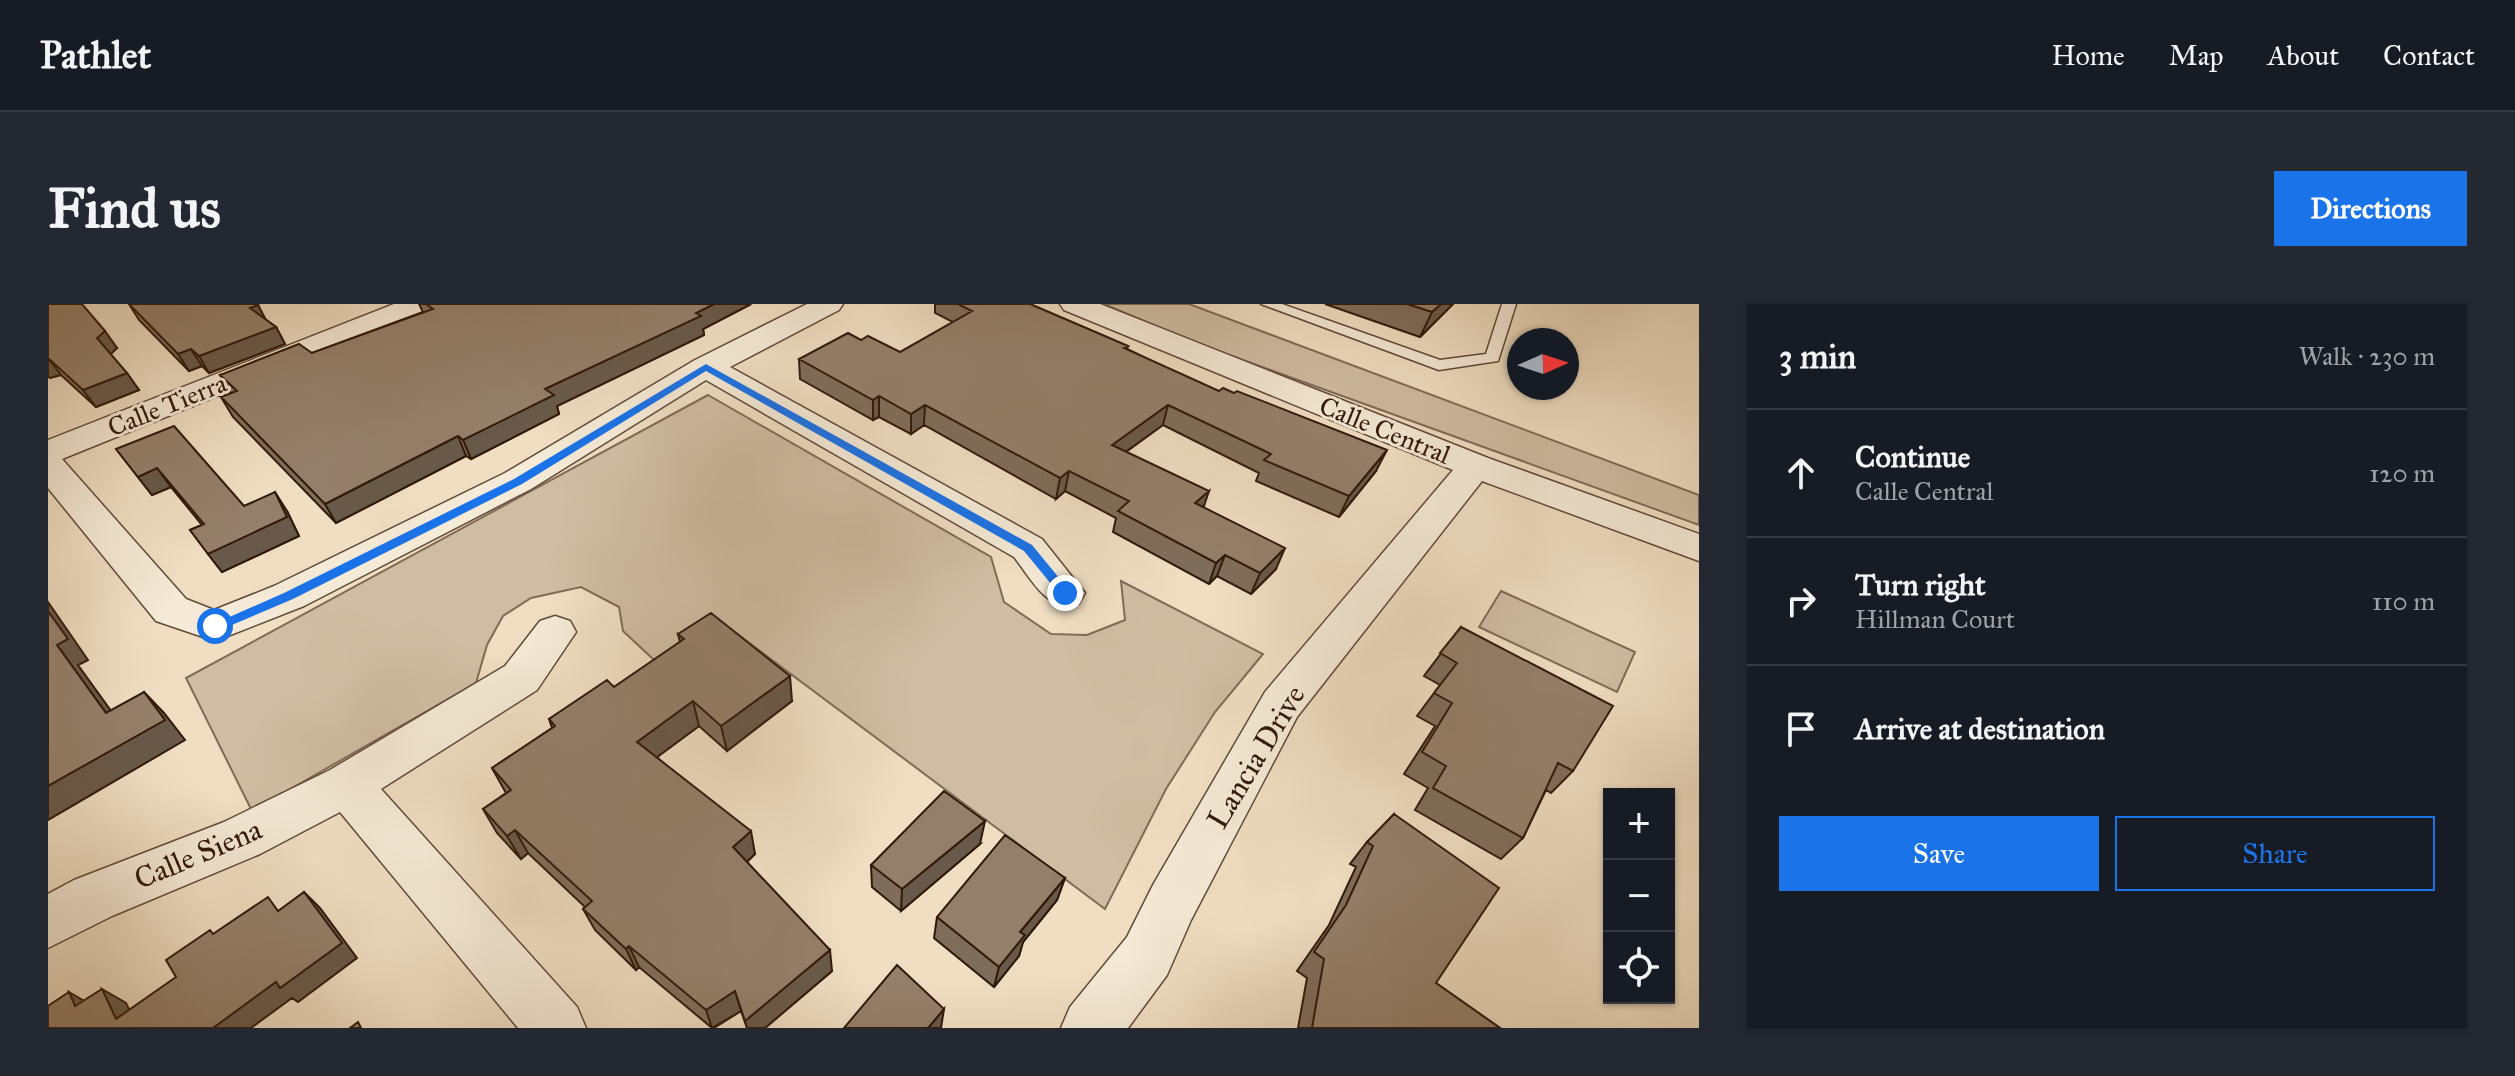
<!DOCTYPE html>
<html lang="en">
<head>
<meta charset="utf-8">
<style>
	:root { --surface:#171b24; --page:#242831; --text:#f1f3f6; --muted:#9ea1a6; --line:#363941; --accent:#1a73e8 }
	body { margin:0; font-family:"IM FELL Great Primer",serif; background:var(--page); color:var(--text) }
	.controls { position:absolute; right:24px; bottom:24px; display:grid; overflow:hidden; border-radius:0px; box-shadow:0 2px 6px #0004 }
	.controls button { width:72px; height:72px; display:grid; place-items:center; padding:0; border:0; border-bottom:2px solid var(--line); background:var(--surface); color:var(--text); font:40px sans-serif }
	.compass { position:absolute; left:1459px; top:24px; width:72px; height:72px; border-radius:50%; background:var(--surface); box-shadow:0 2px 6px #0004; rotate:87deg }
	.stop { position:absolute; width:24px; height:24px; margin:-18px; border:6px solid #1a73e8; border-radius:50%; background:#fff }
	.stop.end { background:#1a73e8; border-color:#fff; box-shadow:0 2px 8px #0008 }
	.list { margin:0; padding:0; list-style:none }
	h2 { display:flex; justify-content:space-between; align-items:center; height:104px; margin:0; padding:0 32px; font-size:34px }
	h2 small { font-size:26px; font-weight:400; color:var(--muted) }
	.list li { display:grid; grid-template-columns:52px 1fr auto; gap:24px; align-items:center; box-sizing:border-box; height:128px; padding:0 32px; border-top:2px solid var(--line) }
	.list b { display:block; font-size:30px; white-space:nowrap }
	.list p { margin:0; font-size:26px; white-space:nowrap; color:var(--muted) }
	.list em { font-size:26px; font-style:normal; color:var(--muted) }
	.actions { display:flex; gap:16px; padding:24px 32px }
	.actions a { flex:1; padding:18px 0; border:2px solid var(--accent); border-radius:0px; text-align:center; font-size:28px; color:var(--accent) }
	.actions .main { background:var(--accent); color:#fff }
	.icon { flex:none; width:44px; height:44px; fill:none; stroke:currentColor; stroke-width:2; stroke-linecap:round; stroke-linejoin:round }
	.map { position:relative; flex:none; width:1651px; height:724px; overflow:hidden; border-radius:0px }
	header { display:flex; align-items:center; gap:48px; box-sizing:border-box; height:112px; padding:0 40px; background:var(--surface); border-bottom:2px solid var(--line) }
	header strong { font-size:38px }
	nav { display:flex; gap:44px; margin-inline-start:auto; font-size:28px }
	.intro { display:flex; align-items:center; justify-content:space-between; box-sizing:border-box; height:192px; padding:0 48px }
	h1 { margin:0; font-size:56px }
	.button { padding:20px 36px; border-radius:0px; background:var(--accent); color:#fff; font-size:28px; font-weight:700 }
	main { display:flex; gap:48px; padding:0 48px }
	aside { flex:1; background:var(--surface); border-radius:0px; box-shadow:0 2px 6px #0004 }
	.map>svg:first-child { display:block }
	.green { fill:#cfbda3; stroke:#806b56; stroke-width:2 }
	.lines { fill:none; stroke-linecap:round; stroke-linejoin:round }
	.service-casing { stroke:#604a38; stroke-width:3 }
	.minor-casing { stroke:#604a38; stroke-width:3 }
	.service { fill:#f5ead7; fill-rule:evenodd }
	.minor { fill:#f5ead7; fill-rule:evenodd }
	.wall { fill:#7f6d5b; stroke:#31190a; stroke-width:2 }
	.shaded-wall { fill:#68594a; stroke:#31190a; stroke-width:2 }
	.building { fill:#947f6a; stroke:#31190a; stroke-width:2 }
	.route { fill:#1a73e8 }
	.labels { text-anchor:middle; stroke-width:6; stroke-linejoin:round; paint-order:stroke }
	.far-street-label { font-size:26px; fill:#31190a; stroke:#f5ead7 }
	.street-label { font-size:30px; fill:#31190a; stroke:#f5ead7 }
</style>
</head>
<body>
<header>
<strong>Pathlet</strong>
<nav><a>Home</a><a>Map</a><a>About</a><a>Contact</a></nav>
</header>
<div class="intro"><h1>Find us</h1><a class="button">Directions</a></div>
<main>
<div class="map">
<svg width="1651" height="724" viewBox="0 0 1651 724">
	<rect width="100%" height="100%" fill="#efdec2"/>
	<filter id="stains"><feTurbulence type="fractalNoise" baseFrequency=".0025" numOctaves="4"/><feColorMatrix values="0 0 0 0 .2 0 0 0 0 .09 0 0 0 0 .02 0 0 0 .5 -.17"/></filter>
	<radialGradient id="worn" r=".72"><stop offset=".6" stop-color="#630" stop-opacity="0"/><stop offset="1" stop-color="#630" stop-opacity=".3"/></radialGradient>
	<path class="green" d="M 1056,0 L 1141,0 L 1651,191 L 1651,221 L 1145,38 Z
		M 660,91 L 943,253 L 956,298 L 1003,330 L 1039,331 L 1077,316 L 1073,277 L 1215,350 L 1167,408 L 1118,485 L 1057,605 L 668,314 L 606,356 L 575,327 L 571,303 L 533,283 L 483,294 L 455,312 L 439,341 L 428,379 L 204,507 L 138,374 Z
		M 1453,287 L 1587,348 L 1569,388 L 1431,323 Z"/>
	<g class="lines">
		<g class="service-casing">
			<path id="service" d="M 1213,0 L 1234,0 L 1392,56 L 1438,50 L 1454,0 L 1468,0 L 1450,57 L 1391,66 Z"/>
		</g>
		<g class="minor-casing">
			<path id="minor" d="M 346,0 L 386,0 L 382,6 L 14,155 L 138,295 L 166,306 L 226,282 L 457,169 L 647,56 L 759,0 L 795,0 L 791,6 L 682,63 L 994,235 L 1037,289 L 1031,299 C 999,309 985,277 966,253 L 658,76 L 483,185 L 256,302 L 167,337 L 108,317 L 0,184 L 0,136 Z
				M 1012,0 L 1052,0 L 1440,154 L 1651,230 L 1651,257 L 1434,177 L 1249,413 L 1143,616 L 1119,671 L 1080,724 L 1013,724 L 1022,703 L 1079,633 L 1105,581 L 1217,388 L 1405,166 L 1016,6 Z
				M 507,312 L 522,317 L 528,328 L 489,386 L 333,485 L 529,703 L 538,724 L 470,724 L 292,508 L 212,550 L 64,612 L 0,644 L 0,590 L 26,576 L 176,518 L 282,466 L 457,362 L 492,317 Z"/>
		</g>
		<use href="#service" class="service"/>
		<use href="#minor" class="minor"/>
	</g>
	<path class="wall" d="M 0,0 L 69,44 L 62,50 L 79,69 L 91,86 L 48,103 L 13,71 L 2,74 L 0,72 Z
		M 81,0 L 210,1 L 217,15 L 228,23 L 237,40 L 161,69 L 154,62 L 141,67 L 91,16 Z
		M 371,0 L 703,0 L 655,25 L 656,31 L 509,102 L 511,110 L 423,155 L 418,152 L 288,219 L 185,113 L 173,93 L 183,90 L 172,71 L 264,49 L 375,8 Z
		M 887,0 L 982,0 L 1080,42 L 1079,45 L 1328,167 L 1291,213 L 1208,177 L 1211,169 L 1115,121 L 1078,148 L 1155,203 L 1228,265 L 1203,290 L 1169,272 L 1161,280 L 1065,228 L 1068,214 L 1017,187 L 1008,195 L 876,121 L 863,130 L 831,113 L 825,116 L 752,75 L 751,55 L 852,48 L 905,18 L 887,9 Z
		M 1277,0 L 1405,0 L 1372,33 Z
		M 68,145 L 196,202 L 239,207 L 251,232 L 174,268 L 142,226 L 154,221 L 123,183 L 104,191 Z
		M 1413,323 L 1525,467 L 1503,489 L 1498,486 L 1475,534 L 1453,555 L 1367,506 L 1380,484 L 1356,470 L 1387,422 L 1369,412 L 1392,381 L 1376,372 Z
		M 630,330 L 744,397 L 679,447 L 651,422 L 609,453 L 707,550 L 699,558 L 784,667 L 717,724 L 699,724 L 693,707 L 666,724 L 664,724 L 591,663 L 588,666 L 547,626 L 535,605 L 537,603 L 480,549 L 473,555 L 449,529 L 435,505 L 458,489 L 444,464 L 504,424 L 501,415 L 566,383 L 632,338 Z
		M 1346,510 L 1388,679 L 1452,724 L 1250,724 L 1259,674 L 1249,667 L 1281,621 L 1308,563 L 1302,560 L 1319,538 Z
		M 932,540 L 853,607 L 824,583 L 823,561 Z
		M 1017,574 L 1009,596 L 975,638 L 971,652 L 946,683 L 886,634 L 889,613 Z"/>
	<path class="shaded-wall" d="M 666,0 L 703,0 L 655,25 L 656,31 L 509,102 L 511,110 L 423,155 L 415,136 L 497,85 Z
		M 1393,0 L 1405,0 L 1372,33 L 1384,8 Z
		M 210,1 L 219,18 L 202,4 Z
		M 228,23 L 237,40 L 161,69 L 151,52 Z
		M 57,27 L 69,44 L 61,52 L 49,34 Z
		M 143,45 L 154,62 L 141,67 L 130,50 Z
		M 0,54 L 13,71 L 2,74 L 0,72 Z
		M 79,69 L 91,86 L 48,103 L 35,86 Z
		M 831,92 L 831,113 L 825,116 L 825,96 Z
		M 877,101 L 876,121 L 863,130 L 863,110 Z
		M 1120,101 L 1115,121 L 1059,161 L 1064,141 Z
		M 410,132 L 418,152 L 288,219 L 277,200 Z
		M 1339,146 L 1328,167 L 1291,213 L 1301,192 Z
		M 109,164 L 123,183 L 104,191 L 90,173 Z
		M 1021,167 L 1017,187 L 1008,195 L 1012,174 Z
		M 1161,187 L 1154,208 L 1147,199 Z
		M 227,188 L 239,207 L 251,232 L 174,268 L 160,250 Z
		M 1237,244 L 1228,265 L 1203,290 L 1212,269 Z
		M 1177,251 L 1169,272 L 1161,280 L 1168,259 Z
		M 0,298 L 40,356 L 30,361 L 79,429 L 58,409 L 9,341 L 0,307 Z
		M 742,372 L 744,397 L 679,447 L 673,422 Z
		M 96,388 L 116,409 L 137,436 L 0,516 L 0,482 Z
		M 645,397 L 651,422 L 597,462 L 589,438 Z
		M 937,517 L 932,540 L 853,607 L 854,585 Z
		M 467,526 L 480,549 L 473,555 L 459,532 Z
		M 703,527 L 707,550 L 690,566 L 685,543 Z
		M 1017,574 L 1009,596 L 975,638 L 971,652 L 946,683 L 951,663 L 972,628 Z
		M 256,588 L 272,604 L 309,654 L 250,698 L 244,694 L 203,724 L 165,724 Z
		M 581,642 L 591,663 L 588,666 L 578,645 Z
		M 782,646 L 784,667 L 717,724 L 699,724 L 697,717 Z
		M 54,685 L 78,699 L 90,724 L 68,715 Z
		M 687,687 L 693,707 L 664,724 L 658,706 Z
		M 21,688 L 45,702 L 27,702 Z
		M 896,705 L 893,724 L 880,724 Z"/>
	<path class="building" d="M 0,0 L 34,0 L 57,27 L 49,34 L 79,69 L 35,86 L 0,54 Z
		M 81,0 L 208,0 L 210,1 L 202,4 L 228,23 L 151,52 L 143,45 L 130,50 Z
		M 378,0 L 666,0 L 648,9 L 653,12 L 497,85 L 506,91 L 415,136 L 410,132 L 277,200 L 173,93 L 189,87 L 172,71 L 251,40 L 264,49 L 385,5 Z
		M 910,0 L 982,0 L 1080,42 L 1076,44 L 1171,87 L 1175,84 L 1186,89 L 1189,87 L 1339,146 L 1301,192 L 1216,156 L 1223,150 L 1120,101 L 1064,141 L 1161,187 L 1147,199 L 1237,244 L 1212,269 L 1177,251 L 1168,259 L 1070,207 L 1081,197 L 1021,167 L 1012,174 L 877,101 L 863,110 L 831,92 L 825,96 L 751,55 L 800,29 L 813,36 L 820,32 L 852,48 L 924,7 Z
		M 1359,0 L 1393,0 L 1384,8 Z
		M 126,122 L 196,202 L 227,188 L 239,213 L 160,250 L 142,226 L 156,220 L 109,164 L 90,173 L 68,145 Z
		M 0,307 L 20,335 L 9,341 L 58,409 L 96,388 L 117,416 L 0,482 Z
		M 663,309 L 742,372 L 673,422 L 645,397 L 589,438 L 703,527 L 685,543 L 782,646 L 697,717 L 687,687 L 658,706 L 581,642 L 578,645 L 535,605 L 544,597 L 467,526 L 459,532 L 435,505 L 463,486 L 444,464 L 507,422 L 501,415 L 559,376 L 566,383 L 636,335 L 630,330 Z
		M 1413,323 L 1565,402 L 1525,467 L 1510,459 L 1475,534 L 1385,484 L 1398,462 L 1374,448 L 1404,399 L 1386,389 L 1409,359 L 1392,349 Z
		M 896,487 L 937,517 L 854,585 L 823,561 Z
		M 1346,510 L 1451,584 L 1388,679 L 1452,724 L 1264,724 L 1276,655 L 1266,648 L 1298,601 L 1325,542 L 1319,538 Z
		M 957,531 L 1017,574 L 972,628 L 977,631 L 951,663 L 889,613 Z
		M 256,588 L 294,639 L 232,684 L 228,678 L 165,724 L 0,724 L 0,702 L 21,688 L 27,702 L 54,685 L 68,715 L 128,673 L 118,656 L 162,626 L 165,630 L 220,593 L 230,607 Z
		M 849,661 L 896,705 L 880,724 L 796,724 Z
		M 310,718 L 313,724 L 302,724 Z"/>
	<path class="route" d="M 658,60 L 984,241 L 1021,286 L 1021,292 L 1013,292 L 976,247 L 658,67 L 474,180 L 245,295 L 172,326 L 163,326 L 161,322 L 236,289 L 466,175 Z"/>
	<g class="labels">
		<g class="far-street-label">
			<text transform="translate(119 101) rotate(-22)" y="9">Calle Tierra</text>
			<text transform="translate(1337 126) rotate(22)" y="9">Calle Central</text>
		</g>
		<g class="street-label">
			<text transform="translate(1208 453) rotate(-59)" y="10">Lancia Drive</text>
			<text transform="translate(150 550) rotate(-23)" y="10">Calle Siena</text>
		</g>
	</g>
	<rect width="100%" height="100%" filter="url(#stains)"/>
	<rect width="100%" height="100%" fill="url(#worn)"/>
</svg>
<div class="controls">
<button>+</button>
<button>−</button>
<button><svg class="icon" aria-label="locate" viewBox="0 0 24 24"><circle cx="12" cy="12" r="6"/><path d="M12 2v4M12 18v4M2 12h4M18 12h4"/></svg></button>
</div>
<svg class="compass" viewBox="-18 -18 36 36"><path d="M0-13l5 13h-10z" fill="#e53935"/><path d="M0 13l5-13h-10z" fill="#9ea1a6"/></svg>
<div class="stop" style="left:167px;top:322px"></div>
<div class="stop end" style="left:1017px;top:289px"></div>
</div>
<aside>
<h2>3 min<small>Walk · 230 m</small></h2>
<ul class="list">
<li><svg class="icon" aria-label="ahead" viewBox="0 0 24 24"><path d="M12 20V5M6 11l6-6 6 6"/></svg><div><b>Continue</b><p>Calle Central</p></div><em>120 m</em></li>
<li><svg class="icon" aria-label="right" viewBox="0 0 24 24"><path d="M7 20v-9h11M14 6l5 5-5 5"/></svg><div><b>Turn right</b><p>Hillman Court</p></div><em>110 m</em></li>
<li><svg class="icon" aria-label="arrive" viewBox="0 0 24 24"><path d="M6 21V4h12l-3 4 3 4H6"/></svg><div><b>Arrive at destination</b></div></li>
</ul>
<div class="actions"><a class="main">Save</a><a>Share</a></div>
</aside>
</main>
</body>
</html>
